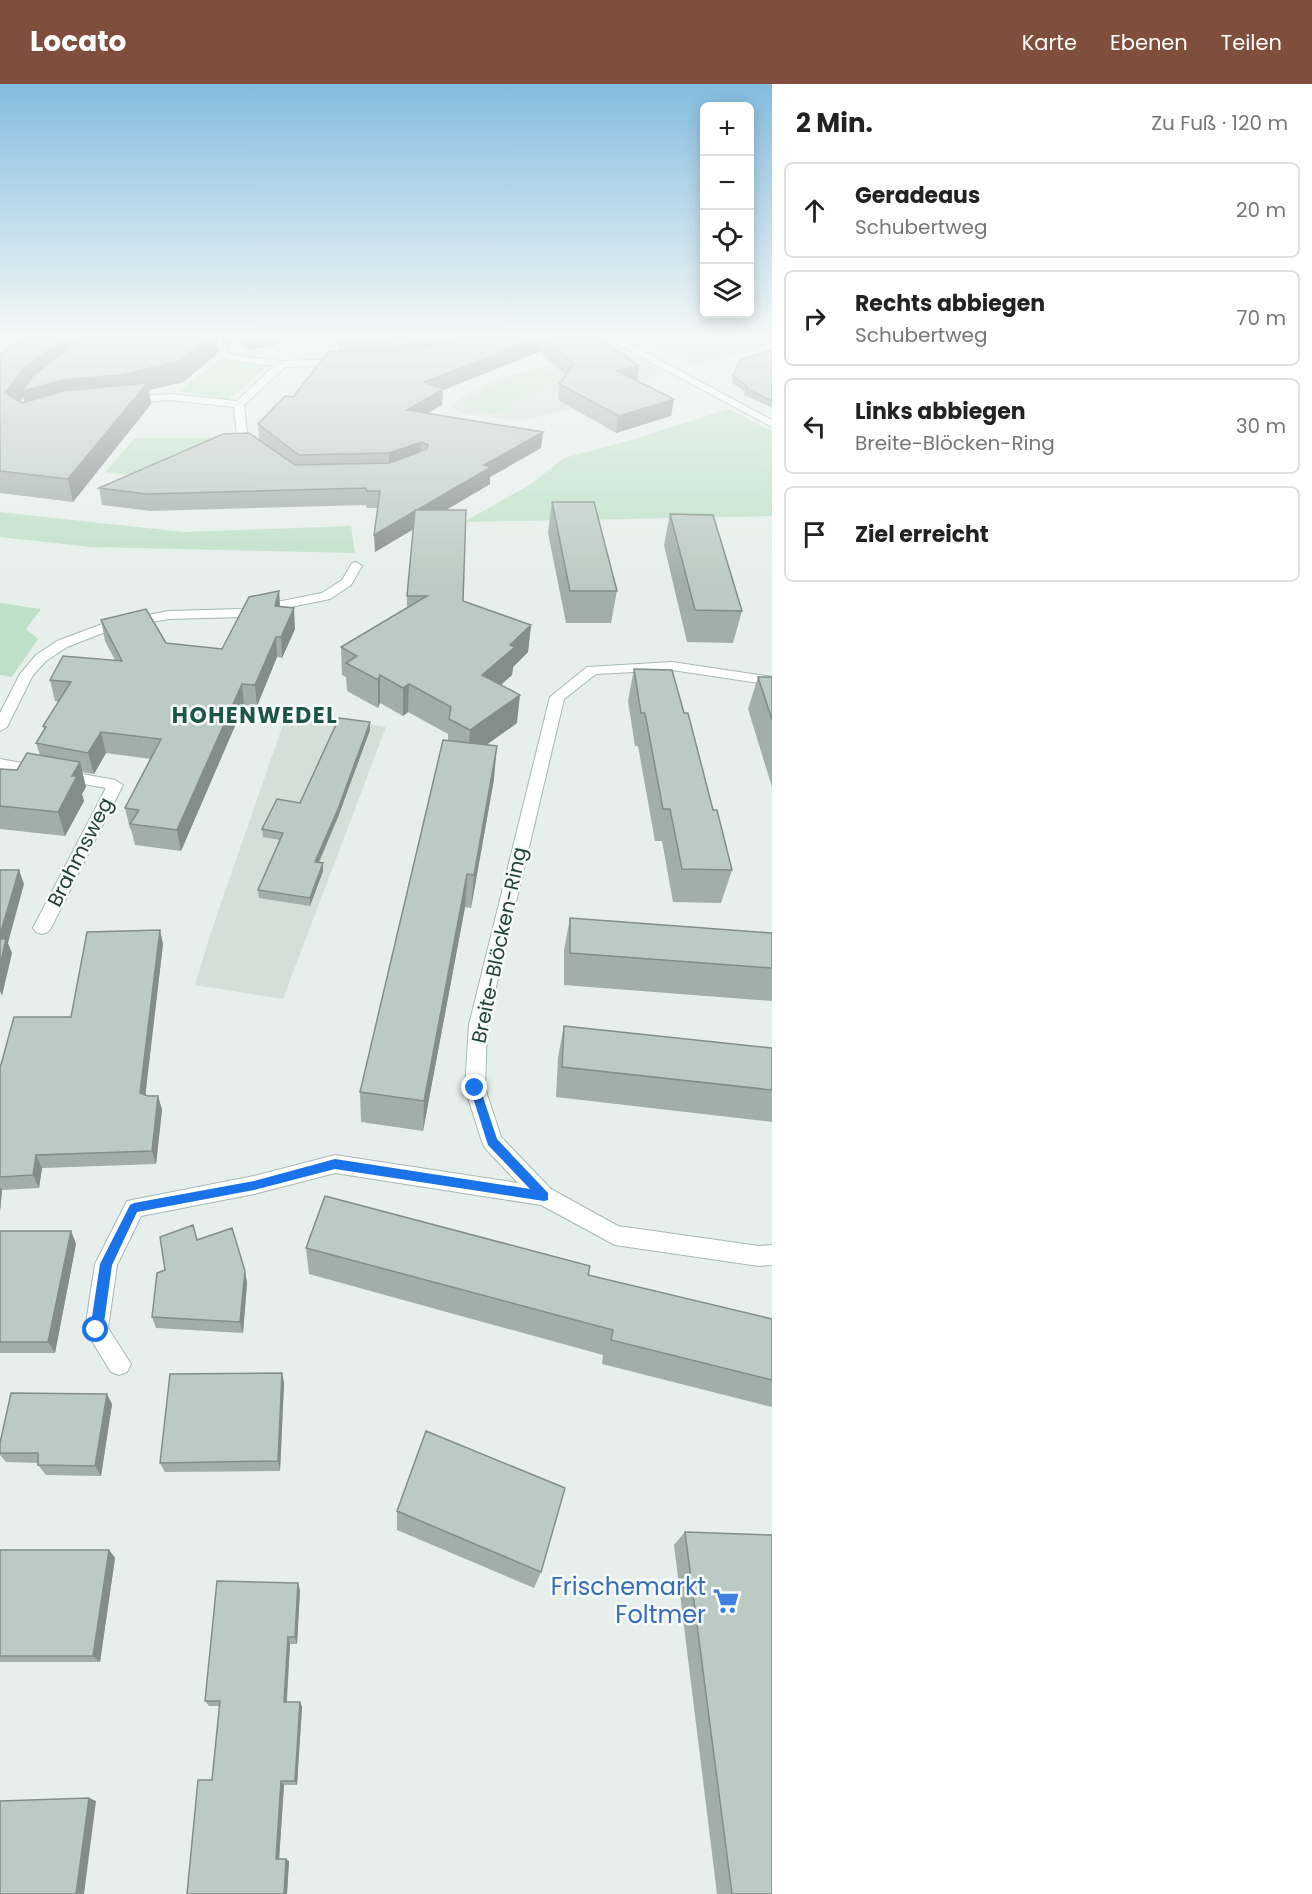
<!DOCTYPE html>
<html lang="de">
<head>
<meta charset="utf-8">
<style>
	:root { --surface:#fff; --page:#f2f2f2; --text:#222; --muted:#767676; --line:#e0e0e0; --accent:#804e3d }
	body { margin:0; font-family:Poppins,sans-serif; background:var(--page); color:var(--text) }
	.controls { position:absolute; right:18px; top:18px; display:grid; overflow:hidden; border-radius:9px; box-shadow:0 3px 15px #0003 }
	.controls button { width:54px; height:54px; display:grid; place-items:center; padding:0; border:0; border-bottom:2px solid var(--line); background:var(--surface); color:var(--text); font:30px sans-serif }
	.stop { position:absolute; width:18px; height:18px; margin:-14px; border:4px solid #1a73e8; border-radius:50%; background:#fff }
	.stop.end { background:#1a73e8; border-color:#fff; box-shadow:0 2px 6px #0008 }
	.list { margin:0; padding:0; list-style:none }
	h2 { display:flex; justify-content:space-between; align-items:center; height:78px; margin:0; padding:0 24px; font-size:26px }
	h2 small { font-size:20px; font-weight:400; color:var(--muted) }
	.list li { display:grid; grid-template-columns:39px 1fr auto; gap:18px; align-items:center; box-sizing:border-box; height:96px; margin:0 12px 12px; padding:0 12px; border:2px solid var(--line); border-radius:9px }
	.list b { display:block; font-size:22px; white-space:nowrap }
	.list p { margin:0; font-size:20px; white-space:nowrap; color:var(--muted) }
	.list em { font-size:20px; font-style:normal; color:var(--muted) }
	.icon { flex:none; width:33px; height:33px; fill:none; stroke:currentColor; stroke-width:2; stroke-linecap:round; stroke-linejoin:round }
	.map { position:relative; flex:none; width:772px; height:1810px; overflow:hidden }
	header { display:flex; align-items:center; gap:36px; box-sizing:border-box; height:84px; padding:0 30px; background:var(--accent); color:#fff }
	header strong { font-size:28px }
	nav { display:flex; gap:33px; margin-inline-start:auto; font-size:21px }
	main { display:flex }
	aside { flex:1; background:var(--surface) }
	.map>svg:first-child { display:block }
	.built { fill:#d4dfda }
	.green { fill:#bfe0c8 }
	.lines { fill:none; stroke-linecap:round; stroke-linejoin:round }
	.street-casing { stroke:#a8b8b2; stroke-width:2 }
	.street { fill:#fff; fill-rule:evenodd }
	.wall { fill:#a1aea9; fill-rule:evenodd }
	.shaded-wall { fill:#838d89 }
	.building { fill:#bbcac4; stroke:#838d89; stroke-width:1.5 }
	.route { fill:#1a73e8 }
	.labels { text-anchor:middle; stroke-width:5; stroke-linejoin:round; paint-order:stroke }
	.street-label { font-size:20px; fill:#24423a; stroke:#f7fbf9 }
	.far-district-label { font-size:22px; font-weight:bold; letter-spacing:1.5px; fill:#1f5548; stroke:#f7fbf9 }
	.near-shop-label { font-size:24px; fill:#366cbe; stroke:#f7fbf9; text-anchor:end }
</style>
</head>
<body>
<header>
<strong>Locato</strong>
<nav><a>Karte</a><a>Ebenen</a><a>Teilen</a></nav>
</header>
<main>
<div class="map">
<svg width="772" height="1810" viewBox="0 0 772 1810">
	<rect width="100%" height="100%" fill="#e6efeb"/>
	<path class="built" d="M 625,248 L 772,248 L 772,260 L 695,282 Z
		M 618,264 L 665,289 L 632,299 L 615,315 L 521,337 L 469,331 L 450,324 L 460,314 L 496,295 Z
		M 288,626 L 386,643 L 283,915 L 195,901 L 212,845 Z"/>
	<path class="green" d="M 222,274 L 268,282 L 228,316 L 180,307 Z
		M 543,283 L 566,296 L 562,302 L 544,302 L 514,319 L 512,325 L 493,330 L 462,322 C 489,300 508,291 543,283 Z
		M 729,325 L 772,347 L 772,432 L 464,438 L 531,400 L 564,374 L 631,356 Z
		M 135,354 L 214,354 L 146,393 L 105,388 Z
		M 0,428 L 183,448 L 351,442 L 355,469 L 91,463 L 0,453 Z
		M 0,519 L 41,525 L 26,545 L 38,555 L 12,593 L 0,591 Z"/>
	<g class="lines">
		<g class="street-casing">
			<path id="street" d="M 206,248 L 215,248 L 231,271 L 282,277 L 344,275 L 349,278 L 344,281 L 285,283 L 244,321 L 247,350 L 264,364 L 259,367 L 237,351 L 234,323 L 170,316 L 122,319 L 121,317 L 126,314 L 170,310 L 237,317 L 274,282 L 225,275 Z
				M 595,248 L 607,248 L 772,336 L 772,343 Z
				M 356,478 L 362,482 L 351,501 L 330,515 L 242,533 L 169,535 L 113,545 L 67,563 L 46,577 L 33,591 L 7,643 L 0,647 L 0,629 L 20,590 L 36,571 L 57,557 L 105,539 L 169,527 L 242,525 L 322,509 L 342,496 L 352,479 Z
				M 672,578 L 772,593 L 772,601 L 672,586 L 596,590 L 564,615 L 487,941 L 485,1004 L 501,1053 L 551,1105 L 618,1142 L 759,1162 L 772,1161 L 772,1181 L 759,1182 L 615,1161 L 541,1121 L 335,1089 L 254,1110 L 141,1132 L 117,1181 L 108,1244 L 131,1280 L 127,1288 L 119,1291 L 111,1288 L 85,1246 L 95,1180 L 127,1117 L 254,1092 L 335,1071 L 518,1099 L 485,1064 L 482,1058 L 465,1004 L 469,941 L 550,613 L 587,583 Z
				M 0,675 L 115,696 L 123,701 L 51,844 L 48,848 L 42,850 L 36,848 L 33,844 L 106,704 L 0,685 Z"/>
		</g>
		<use href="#street" class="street"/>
	</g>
	<path class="wall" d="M 218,248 L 298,248 L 274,262 L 247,266 L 238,254 L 228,262 Z
		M 347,248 L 469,248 L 468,251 L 587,248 L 637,297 L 674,315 L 671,332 L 616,349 L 558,316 L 559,300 L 566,291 L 539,268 L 443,306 L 442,321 L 428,329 L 543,348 L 541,364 L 490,393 L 490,400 L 446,426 L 463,517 L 531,541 L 528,568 L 513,583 L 512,591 L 501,601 L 517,639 L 486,661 L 494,695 L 471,824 L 465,823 L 423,1047 L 361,1038 L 360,1008 L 448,657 L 448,650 L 408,628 L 403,632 L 380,619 L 378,624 L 347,607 L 346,593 L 342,591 L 341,563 L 407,524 L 407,512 L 413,445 L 375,468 L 378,424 L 367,424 L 366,421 L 150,427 L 102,421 L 99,404 L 259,356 L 258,340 L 293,313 L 339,268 L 338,257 Z
		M 216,249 L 218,269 L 183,298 L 149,306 L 151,320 L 73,418 L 0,409 L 0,271 ZM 23,313 L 25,319 L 22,319 L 20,318 Z
		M 772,266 L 772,324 L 744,311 L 745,308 L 732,299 L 733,292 Z
		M 552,418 L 617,507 L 611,539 L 566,539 L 548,449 Z
		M 670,430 L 742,527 L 733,559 L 687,558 L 664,461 Z
		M 279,507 L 280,523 L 295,545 L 282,574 L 277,573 L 257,622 L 244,621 L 181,767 L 135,761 L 131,745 L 130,745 L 125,724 L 151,675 L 106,669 L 94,690 L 82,688 L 86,703 L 82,710 L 84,717 L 65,752 L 0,745 L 0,685 L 17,686 L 40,671 L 36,659 L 44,646 L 43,642 L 59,618 L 55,617 L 50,596 L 115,576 L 105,557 L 101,536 L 166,559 L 222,565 Z
		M 634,585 L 684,629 L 732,786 L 721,819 L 673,818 L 662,757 L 655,757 L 638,662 L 635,662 L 628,617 Z
		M 758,593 L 772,593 L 772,703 L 748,625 Z
		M 370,638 L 370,646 L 338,733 L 319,779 L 323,779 L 323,787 L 310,822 L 259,814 L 258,806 L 280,756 L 263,753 L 262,745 L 300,719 Z
		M 570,834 L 772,849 L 772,917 L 564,901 L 564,866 Z
		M 163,860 L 145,1011 L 148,1012 L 158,1012 L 162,1026 L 156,1080 L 42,1084 L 39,1104 L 2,1106 L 0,1128 L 0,984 L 71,933 Z
		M 564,942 L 772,964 L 772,1038 L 556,1013 L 558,973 Z
		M 0,1147 L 71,1147 L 76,1160 L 55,1269 L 0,1269 Z
		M 197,1156 L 245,1187 L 247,1199 L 243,1249 L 156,1244 L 152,1233 L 165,1186 Z
		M 306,1164 L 588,1191 L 772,1235 L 772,1323 L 602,1280 L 603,1271 L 309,1190 Z
		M 282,1289 L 284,1299 L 280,1387 L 165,1388 L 160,1379 Z
		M 112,1320 L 101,1392 L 46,1391 L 38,1381 L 38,1379 L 6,1378 L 0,1371 L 0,1359 Z
		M 397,1427 L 541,1488 L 534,1504 L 397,1446 Z
		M 685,1448 L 772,1810 L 717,1810 L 674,1461 Z
		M 0,1466 L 109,1466 L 115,1474 L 100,1578 L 0,1578 Z
		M 300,1506 L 297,1560 L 290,1560 L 287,1618 L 300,1618 L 302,1623 L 297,1701 L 284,1701 L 279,1775 L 289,1777 L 287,1810 L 187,1810 L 212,1696 L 219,1622 L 209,1622 L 205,1617 Z"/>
	<path class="shaded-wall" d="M 73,248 L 216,249 L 218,269 L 183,298 L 149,306 L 151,320 L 73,418 L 68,395 L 27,329 L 23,313 L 11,330 L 5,309 L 23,285 Z
		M 226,248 L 237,248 L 238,254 L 228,262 Z
		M 245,248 L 298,248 L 274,262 L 247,266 Z
		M 453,248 L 469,248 L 468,253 L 450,265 L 416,270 L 416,254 Z
		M 540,253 L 539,268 L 443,306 L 442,321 L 407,342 L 407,326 L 424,298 Z
		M 639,282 L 637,298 L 617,287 Z
		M 674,315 L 671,332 L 616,349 L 619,332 Z
		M 543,348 L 541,364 L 490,393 L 490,400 L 375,468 L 374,451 L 484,381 Z
		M 421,358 L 420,375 L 389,386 L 389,369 Z
		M 279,507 L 280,527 L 275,522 Z
		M 294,524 L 295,545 L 282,574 L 281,553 Z
		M 531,541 L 528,568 L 513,583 L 512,591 L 480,619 L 482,591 L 510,561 Z
		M 276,553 L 277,573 L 257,622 L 255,601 Z
		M 380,591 L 380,619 L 378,624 L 378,596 Z
		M 242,600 L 244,621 L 181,767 L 177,746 Z
		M 409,600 L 408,628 L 403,632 L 403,604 Z
		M 520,611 L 517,639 L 468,674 L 470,646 Z
		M 370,638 L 370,646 L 338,733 L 315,786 L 315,778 Z
		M 101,648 L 106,669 L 94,690 L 88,669 Z
		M 497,662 L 494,695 L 471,824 L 474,791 Z
		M 80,678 L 86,703 L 82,710 L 84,717 L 65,752 L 58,728 L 72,692 Z
		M 323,779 L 323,787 L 310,822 L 310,814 Z
		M 19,786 L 24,800 L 8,859 L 12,869 L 2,912 L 0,907 L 0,851 Z
		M 467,790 L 465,823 L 423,1047 L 424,1017 Z
		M 160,846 L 163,860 L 144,1023 L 140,1009 Z
		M 158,1012 L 162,1026 L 156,1080 L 152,1067 Z
		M 36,1071 L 42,1084 L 39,1104 L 33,1091 Z
		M 0,1103 L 2,1106 L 0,1128 Z
		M 71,1147 L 76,1160 L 55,1269 L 48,1258 Z
		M 245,1187 L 247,1199 L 243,1249 L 240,1238 Z
		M 282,1289 L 284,1299 L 280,1387 L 278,1377 Z
		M 107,1310 L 112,1320 L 101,1392 L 95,1382 Z
		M 109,1466 L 115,1474 L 100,1578 L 93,1572 Z
		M 298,1499 L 300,1506 L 297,1560 L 295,1553 Z
		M 288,1553 L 290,1560 L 286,1623 L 284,1618 Z
		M 300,1618 L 302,1623 L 297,1701 L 295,1697 Z
		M 281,1697 L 284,1701 L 279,1777 L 276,1775 Z
		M 89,1714 L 96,1717 L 84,1810 L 76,1810 Z
		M 286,1775 L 289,1777 L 287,1810 L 284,1810 Z"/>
	<path class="building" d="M 29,248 L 73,248 L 23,285 L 5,309 L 22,319 L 64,307 L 147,299 L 68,395 L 0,387 L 0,271 Z
		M 89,248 L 216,248 L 216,249 L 180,277 L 120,291 L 62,296 L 22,307 L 33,292 Z
		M 347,248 L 453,248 L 451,249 L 416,254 L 338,257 Z
		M 472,248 L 587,248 L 592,250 L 639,282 L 617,287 L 674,315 L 619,332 L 559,300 L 574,280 L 540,253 L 424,298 L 443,305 L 407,326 L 543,348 L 484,381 L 491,383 L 417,426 L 415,426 L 415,427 L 374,451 L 380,407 L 367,407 L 366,404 L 147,410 L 99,404 L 223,350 L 249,349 L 295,381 L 390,379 L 427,365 L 428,361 L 421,358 L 389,369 L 299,371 L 258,340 L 285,312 L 293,313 L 328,268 L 416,265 L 458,258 Z
		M 772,266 L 772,317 L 746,304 L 747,302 L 733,292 L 740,276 Z
		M 552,418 L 594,418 L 617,507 L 570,507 Z
		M 415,426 L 466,426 L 463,517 L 531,541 L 510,561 L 515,563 L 482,591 L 520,611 L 470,646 L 449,635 L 451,623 L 409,600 L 403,604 L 380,591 L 378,596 L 346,579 L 357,572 L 341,563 L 427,512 L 407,512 Z
		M 670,430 L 713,431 L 742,527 L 695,526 Z
		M 279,507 L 275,522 L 294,524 L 281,553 L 276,553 L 255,601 L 242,600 L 177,746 L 130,740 L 139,726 L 125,724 L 161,655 L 101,648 L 88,669 L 36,659 L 46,643 L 43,642 L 71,598 L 50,596 L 63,572 L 122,577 L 101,536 L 146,525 L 166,559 L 222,565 L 249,513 Z
		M 634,585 L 672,586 L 684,629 L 688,629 L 713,726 L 717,726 L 732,786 L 682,785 L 670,725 L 663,725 L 645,629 L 641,629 Z
		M 758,593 L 772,593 L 772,636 Z
		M 339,634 L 370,638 L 338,725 L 315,778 L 323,779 L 310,814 L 258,806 L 283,749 L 262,745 L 277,715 L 300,719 Z
		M 443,656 L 497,662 L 474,791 L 467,790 L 424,1017 L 360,1008 Z
		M 27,669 L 80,678 L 72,692 L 77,692 L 58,728 L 0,722 L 0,685 L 17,686 Z
		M 0,786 L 19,786 L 0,851 Z
		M 570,834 L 772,849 L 772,884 L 570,869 Z
		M 160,846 L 140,1009 L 148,1012 L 158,1012 L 152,1067 L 36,1071 L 33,1091 L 0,1093 L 0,984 L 14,933 L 71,933 L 87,848 Z
		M 0,855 L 6,855 L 0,881 Z
		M 564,942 L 772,964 L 772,1006 L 562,983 Z
		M 325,1112 L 590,1182 L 588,1191 L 772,1235 L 772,1296 L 611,1256 L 613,1246 L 306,1164 Z
		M 193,1141 L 197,1156 L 232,1144 L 245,1187 L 240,1238 L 152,1233 L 157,1189 L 165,1186 L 160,1153 Z
		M 0,1147 L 71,1147 L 48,1258 L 0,1258 Z
		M 282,1289 L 278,1377 L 160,1379 L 170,1290 Z
		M 11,1309 L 107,1310 L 95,1382 L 38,1381 L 38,1369 L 0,1369 L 0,1359 Z
		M 426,1347 L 565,1404 L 541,1488 L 397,1427 Z
		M 685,1448 L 772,1451 L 772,1810 L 732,1810 Z
		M 0,1466 L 109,1466 L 93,1572 L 0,1572 Z
		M 217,1497 L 298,1499 L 295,1553 L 288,1553 L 284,1618 L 300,1618 L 295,1697 L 281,1697 L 276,1775 L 286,1775 L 284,1810 L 187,1810 L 198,1696 L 212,1696 L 220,1617 L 205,1617 Z
		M 89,1714 L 76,1810 L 0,1810 L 0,1717 Z"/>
	<linearGradient id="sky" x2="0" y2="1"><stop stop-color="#84bce0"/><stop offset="0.5" stop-color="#f4f8f6"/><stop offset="1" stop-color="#f4f8f6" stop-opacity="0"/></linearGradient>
	<rect width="772" height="501" fill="url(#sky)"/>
	<path class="route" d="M 475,999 L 480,1004 L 497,1055 L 548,1109 L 548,1116 L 544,1117 L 335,1085 L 254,1106 L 137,1128 L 112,1181 L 103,1246 L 101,1250 L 92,1250 L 90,1246 L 100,1180 L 130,1121 L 134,1119 L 254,1097 L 335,1075 L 530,1105 L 488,1061 L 470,1004 Z"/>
	<defs>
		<g id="supermarket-bare" transform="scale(2.07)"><path d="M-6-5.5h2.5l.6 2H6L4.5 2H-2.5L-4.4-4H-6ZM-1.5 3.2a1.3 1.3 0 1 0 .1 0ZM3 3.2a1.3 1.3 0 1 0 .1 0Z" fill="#3f7fe0" stroke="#f7fbf9" stroke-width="2.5" paint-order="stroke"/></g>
	</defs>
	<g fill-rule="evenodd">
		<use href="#supermarket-bare" x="726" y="1517"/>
	</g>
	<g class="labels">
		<g class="street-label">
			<text transform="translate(80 768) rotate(-63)" y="7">Brahmsweg</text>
			<text transform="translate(499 861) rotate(-78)" y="7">Breite-Blöcken-Ring</text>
		</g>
		<g class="far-district-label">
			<text x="255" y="639">HOHENWEDEL</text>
		</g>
		<g class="near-shop-label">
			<text x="706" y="1511">Frischemarkt<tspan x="706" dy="28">Foltmer</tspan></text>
		</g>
	</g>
</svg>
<div class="controls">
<button>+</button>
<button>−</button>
<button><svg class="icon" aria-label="locate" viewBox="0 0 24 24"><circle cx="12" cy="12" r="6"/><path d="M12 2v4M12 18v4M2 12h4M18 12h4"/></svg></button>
<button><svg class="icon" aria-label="layers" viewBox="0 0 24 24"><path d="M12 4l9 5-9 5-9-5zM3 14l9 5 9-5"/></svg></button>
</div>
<div class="stop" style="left:96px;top:1246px"></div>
<div class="stop end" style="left:475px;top:1004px"></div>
</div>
<aside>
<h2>2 Min.<small>Zu Fuß · 120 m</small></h2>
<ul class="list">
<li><svg class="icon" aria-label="ahead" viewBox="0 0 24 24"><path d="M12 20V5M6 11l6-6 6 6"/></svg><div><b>Geradeaus</b><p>Schubertweg</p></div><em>20 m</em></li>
<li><svg class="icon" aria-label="right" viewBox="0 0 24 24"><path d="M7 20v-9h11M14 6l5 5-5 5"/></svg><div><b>Rechts abbiegen</b><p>Schubertweg</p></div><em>70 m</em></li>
<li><svg class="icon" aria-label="left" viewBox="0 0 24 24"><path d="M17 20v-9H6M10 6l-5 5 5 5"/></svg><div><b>Links abbiegen</b><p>Breite-Blöcken-Ring</p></div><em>30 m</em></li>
<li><svg class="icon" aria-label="arrive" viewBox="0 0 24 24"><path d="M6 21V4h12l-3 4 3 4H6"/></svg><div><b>Ziel erreicht</b></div></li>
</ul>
</aside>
</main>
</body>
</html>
